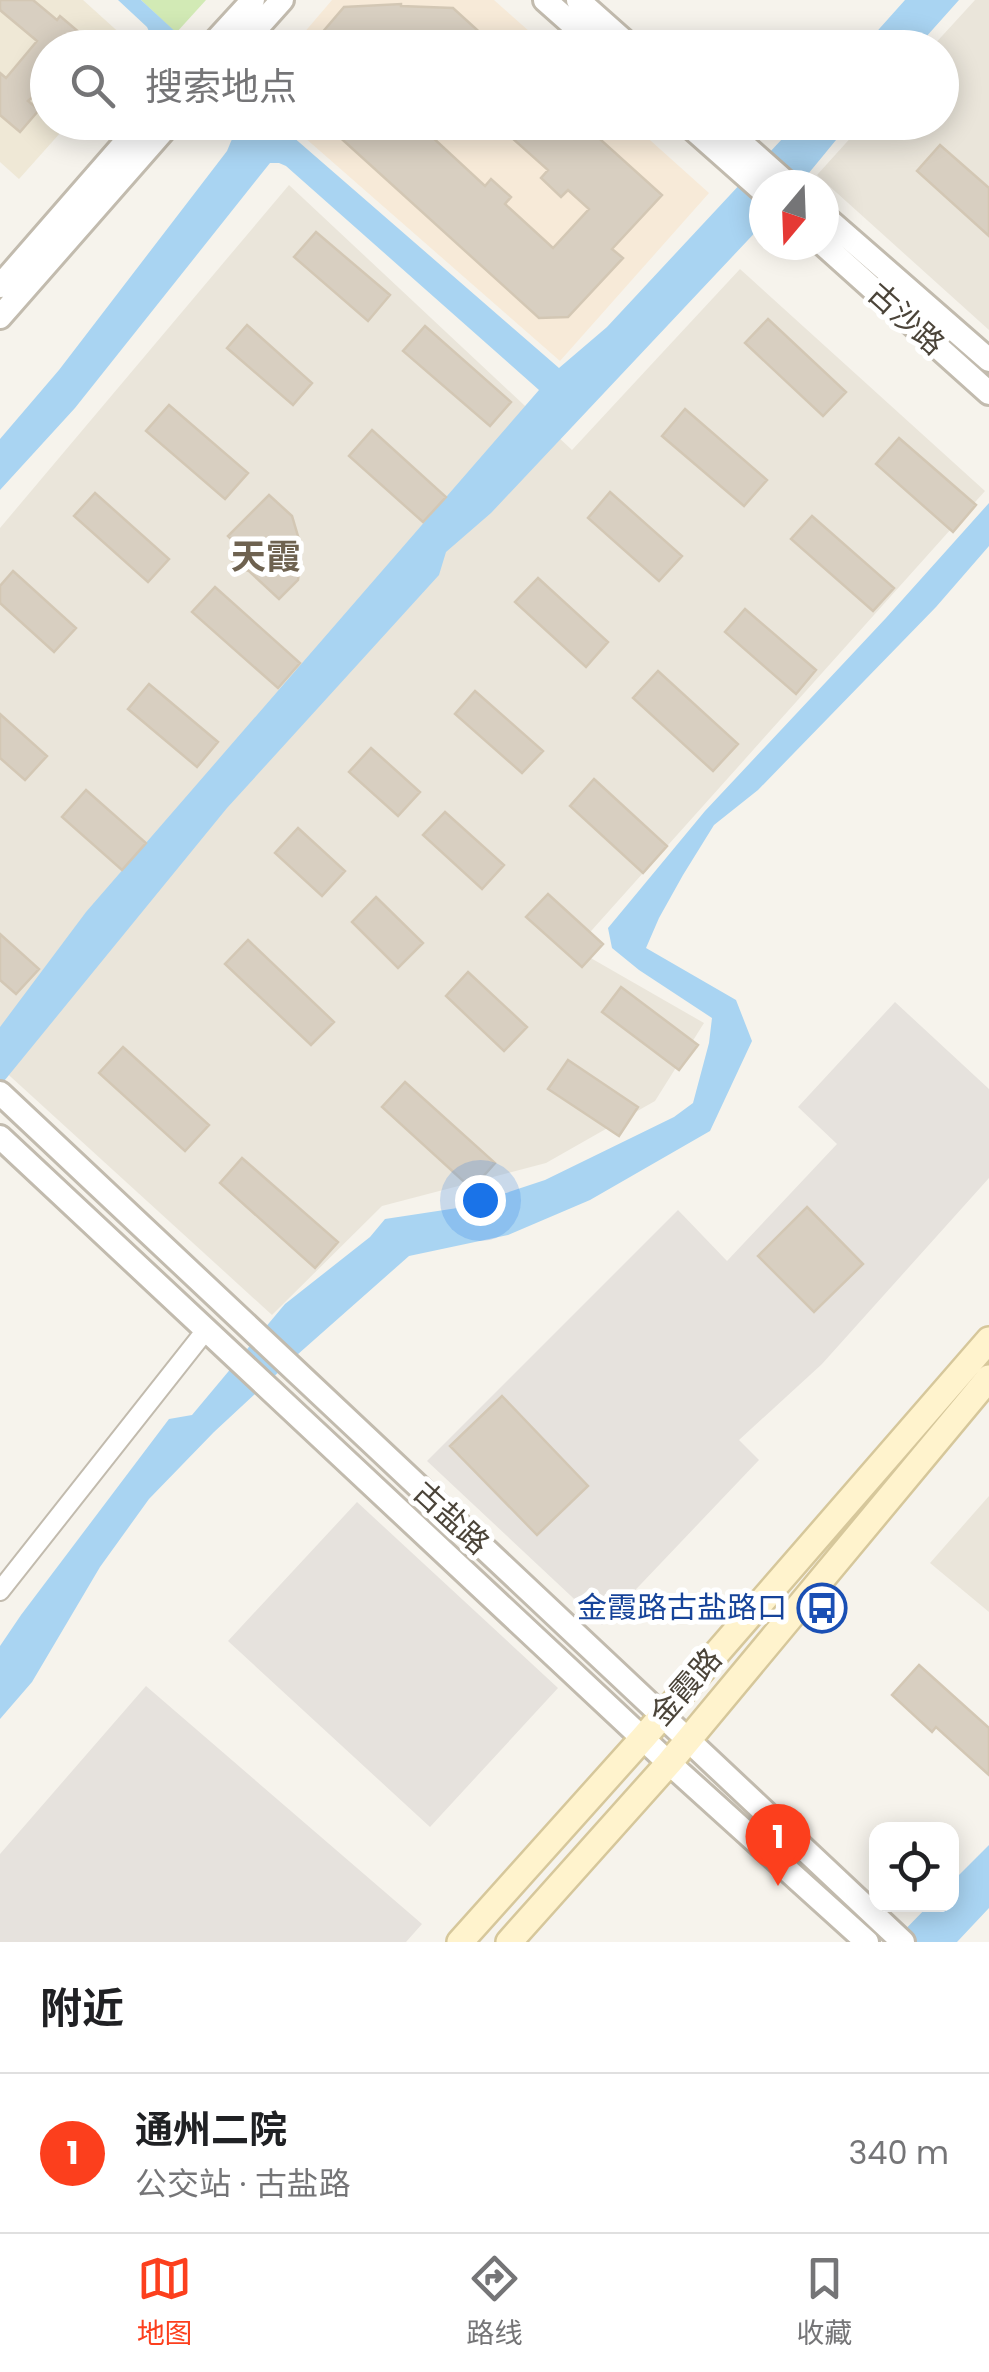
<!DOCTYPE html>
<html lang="zh">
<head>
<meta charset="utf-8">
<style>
	:root { --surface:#fff; --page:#f6f6f6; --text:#202124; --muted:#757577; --line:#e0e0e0; --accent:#fc3f1d }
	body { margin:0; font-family:Poppins,"Noto Sans SC",sans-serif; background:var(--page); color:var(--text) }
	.controls { position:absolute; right:30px; bottom:30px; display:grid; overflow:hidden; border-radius:20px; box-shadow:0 5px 25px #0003 }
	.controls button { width:90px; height:90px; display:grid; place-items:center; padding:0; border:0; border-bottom:2px solid var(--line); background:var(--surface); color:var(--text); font:50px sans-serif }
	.compass { position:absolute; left:749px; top:170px; width:90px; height:90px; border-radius:50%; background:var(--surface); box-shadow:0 5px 25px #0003; rotate:199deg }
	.you { position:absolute; left:480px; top:1200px; width:35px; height:35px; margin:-25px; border:8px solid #fff; border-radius:50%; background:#1a73e8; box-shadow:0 0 0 15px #1a73e833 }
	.badge { display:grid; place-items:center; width:65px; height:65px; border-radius:50%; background:var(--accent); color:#fff; font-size:32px; font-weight:700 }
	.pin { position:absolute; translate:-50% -82px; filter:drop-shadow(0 2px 5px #0008) }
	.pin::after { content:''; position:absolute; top:52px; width:35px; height:30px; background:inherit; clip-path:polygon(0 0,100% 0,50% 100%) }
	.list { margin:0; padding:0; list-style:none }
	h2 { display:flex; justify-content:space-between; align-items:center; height:130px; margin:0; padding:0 40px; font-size:42px }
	h2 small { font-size:32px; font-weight:400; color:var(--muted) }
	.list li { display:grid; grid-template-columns:65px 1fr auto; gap:30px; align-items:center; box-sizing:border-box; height:160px; padding:0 40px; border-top:2px solid var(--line) }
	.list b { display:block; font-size:38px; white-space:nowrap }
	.list p { margin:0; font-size:32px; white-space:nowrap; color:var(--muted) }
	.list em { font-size:32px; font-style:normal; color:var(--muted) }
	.icon { flex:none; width:55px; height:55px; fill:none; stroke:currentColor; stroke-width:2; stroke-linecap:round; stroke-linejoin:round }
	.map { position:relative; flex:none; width:989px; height:1942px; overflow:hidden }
	.search { position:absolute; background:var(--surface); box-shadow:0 5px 25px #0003; left:30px; right:30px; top:30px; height:110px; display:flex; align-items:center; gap:25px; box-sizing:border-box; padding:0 35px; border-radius:55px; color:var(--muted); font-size:38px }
	.sheet { height:290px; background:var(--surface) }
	nav { display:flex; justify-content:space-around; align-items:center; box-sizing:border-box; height:140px; border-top:2px solid var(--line); background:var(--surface); font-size:28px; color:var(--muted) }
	nav a { display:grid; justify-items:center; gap:5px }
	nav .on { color:var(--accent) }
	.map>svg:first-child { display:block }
	.residential { fill:#eae5da }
	.commercial { fill:#f7ead8 }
	.industrial { fill:#e6e2dd }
	.education { fill:#efe8d6 }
	.green { fill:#d2eab5 }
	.water { fill:#a9d4f2 }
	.building { fill:#d8cfc1; stroke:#d3c7b4; stroke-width:2.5 }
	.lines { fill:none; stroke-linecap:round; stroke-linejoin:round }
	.minor-casing { stroke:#c2bbae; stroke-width:22 }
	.tertiary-casing { stroke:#c2bbae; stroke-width:28 }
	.secondary-casing { stroke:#d6c79b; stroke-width:30 }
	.minor { stroke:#fff; stroke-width:18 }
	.tertiary { stroke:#fff; stroke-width:22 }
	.secondary { stroke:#fff3cd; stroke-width:25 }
	.labels { text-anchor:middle; stroke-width:10; stroke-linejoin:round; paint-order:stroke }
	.street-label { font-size:30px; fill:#4b4439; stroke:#fff }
	.transit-label { font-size:30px; fill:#164399; stroke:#fff; text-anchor:end }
	.quarter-label { font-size:35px; font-weight:bold; fill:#6e6250; stroke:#fff }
</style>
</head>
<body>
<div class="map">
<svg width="989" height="1942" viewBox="0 0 989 1942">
	<rect width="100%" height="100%" fill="#f6f3ec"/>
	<path class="residential" d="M 975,0 L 989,0 L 989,330 L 817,175 L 864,123 L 942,122 L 942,48 L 932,47 Z
		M 289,185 L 572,450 L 740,269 L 985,491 L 575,949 L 704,1023 L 655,1101 L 546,1163 L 382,1206 L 272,1315 L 0,1067 L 0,528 Z
		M 989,1496 L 989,1612 L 930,1563 Z"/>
	<path class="commercial" d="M 332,0 L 494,0 L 547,47 L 291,48 Z
		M 288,123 L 631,123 L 709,193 L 560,361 Z"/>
	<path class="industrial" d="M 895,1002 L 989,1089 L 989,1178 L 822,1364 L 739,1440 L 759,1460 L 602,1625 L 427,1461 L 678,1210 L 727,1261 L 837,1144 L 798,1107 Z
		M 357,1502 L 558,1688 L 430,1827 L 228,1641 Z
		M 146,1686 L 422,1924 L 406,1942 L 0,1942 L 0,1854 Z"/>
	<path class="education" d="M 0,0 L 83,0 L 135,47 L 48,48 L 48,122 L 69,123 L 19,179 L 0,162 Z"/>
	<path class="green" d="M 141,0 L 206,0 L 176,33 Z"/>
	<path class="water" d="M 118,0 L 141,0 L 192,47 L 156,47 L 147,27 Z
		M 905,0 L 959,0 L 917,47 L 863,47 Z
		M 228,123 L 277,123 L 559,368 L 607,327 L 797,123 L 850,123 L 799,185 L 764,185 L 764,223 L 491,513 L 446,552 L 439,575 L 227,808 L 0,1086 L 0,1027 L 86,912 L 539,390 L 286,166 L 279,163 L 270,163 L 75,408 L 0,490 L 0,439 L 59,370 L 227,151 L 232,139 Z
		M 989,503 L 989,546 L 936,607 L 758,790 L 714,825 L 683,875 L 659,918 L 646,948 L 736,1000 L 752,1041 L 710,1131 L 590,1200 L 508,1235 L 409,1256 L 297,1355 L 214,1432 L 149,1499 L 100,1567 L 32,1682 L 0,1719 L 0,1646 L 21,1615 L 169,1419 L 192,1415 L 285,1304 L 370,1237 L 385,1219 L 464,1207 L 545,1180 L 674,1117 L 693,1103 L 709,1043 L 712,1018 L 639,970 L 612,948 L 608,928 L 705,811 L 886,618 Z
		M 989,1845 L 989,1908 L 957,1942 L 893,1942 L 929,1905 L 952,1904 L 952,1882 Z"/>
	<path class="building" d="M 0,0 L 33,0 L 57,20 L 60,16 L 87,39 L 86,48 L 48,48 L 48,83 L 28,101 L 39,110 L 20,132 L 0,115 L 0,73 L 6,78 L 37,41 L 0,10 Z
		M 401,4 L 401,6 L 453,8 L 497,48 L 309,48 L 344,7 Z
		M 323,122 L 416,122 L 485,186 L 491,179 L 511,197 L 505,204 L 553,248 L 589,209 L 568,190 L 561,197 L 541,178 L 548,170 L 494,122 L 581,122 L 662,195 L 612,249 L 623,258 L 568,317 L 539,318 Z
		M 940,145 L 989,188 L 989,236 L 917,171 Z
		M 316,232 L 390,295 L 368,321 L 294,257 Z
		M 768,319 L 846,392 L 823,416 L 745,343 Z
		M 247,325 L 312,383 L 293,405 L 227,348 Z
		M 425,326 L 511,402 L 490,426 L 403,351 Z
		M 169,405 L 248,473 L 225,499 L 146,431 Z
		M 685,409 L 767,480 L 744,506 L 662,436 Z
		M 372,430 L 446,497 L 423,522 L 349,456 Z
		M 899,438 L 976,505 L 953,532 L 876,464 Z
		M 610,492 L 682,556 L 659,581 L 588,518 Z
		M 95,493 L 169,559 L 148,582 L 74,516 Z
		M 269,495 L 292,516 L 300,543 L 301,559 L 298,580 L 279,599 L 249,571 L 239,567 L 231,560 L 231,552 L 234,542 L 228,536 Z
		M 812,516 L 894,588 L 873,611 L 791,539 Z
		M 13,571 L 76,628 L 54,652 L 0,603 L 0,586 Z
		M 538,578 L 608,642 L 586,667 L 515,602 Z
		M 215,587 L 300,663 L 278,688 L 192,612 Z
		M 745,609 L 816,670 L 796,694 L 725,632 Z
		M 658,671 L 738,744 L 713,771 L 633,698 Z
		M 149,684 L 218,742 L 197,767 L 128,709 Z
		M 475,691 L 543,751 L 522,773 L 455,714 Z
		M 0,714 L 47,756 L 25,780 L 0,758 Z
		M 371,748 L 420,792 L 398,816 L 349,772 Z
		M 594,779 L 667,846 L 643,873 L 570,806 Z
		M 86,790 L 146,843 L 122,870 L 62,817 Z
		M 445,812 L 504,865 L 482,889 L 423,835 Z
		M 298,828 L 345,871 L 322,896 L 275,853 Z
		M 548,894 L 603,944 L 582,967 L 526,917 Z
		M 376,897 L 423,943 L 398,968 L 352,922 Z
		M 0,934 L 39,969 L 16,994 L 0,980 Z
		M 248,940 L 334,1022 L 311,1045 L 225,964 Z
		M 468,972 L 527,1027 L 504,1051 L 446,996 Z
		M 621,987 L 698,1045 L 679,1070 L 602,1012 Z
		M 123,1047 L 209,1125 L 185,1151 L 99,1073 Z
		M 568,1060 L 638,1107 L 619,1136 L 548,1089 Z
		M 405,1082 L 495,1163 L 472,1189 L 382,1107 Z
		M 242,1158 L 338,1242 L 315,1268 L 220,1183 Z
		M 807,1207 L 863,1264 L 814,1312 L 758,1256 Z
		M 502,1396 L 588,1486 L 537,1535 L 450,1446 Z
		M 919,1665 L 989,1728 L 989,1775 L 936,1727 L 932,1732 L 892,1695 Z"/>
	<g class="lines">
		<g class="minor-casing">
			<path id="minor" d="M 0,1591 L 206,1330"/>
		</g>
		<g class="tertiary-casing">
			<path id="tertiary" d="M 545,0 L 599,48
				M 578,0 L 632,48
				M 209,48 L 253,0
				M 239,48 L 282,0
				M 685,122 L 764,192
				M 718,122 L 789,185
				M 824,216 L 989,360
				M 824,245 L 989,393
				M 0,286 L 143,122
				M 0,317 L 171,122
				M 0,1093 L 903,1942
				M 0,1137 L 669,1763 L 867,1942"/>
		</g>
		<g class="secondary-casing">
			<path id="secondary" d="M 460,1942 L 643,1738 L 989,1340
				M 509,1942 L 669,1763 L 989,1378"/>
		</g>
		<use href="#minor" class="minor"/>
		<use href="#tertiary" class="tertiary"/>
		<use href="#secondary" class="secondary"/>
	</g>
	<defs>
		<g id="bus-ring" transform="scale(2.5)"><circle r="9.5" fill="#fff" stroke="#1a4fb4" stroke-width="1.5"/><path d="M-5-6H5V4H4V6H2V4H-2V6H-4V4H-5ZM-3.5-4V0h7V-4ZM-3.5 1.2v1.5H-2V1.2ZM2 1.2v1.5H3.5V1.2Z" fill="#1a4fb4"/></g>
	</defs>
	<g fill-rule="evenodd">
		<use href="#bus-ring" x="822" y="1608"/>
	</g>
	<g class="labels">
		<g class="street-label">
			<text transform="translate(906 319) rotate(42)" y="10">古沙路</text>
			<text transform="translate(451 1518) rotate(43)" y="10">古盐路</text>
			<text transform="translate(686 1687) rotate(-49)" y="10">金霞路</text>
		</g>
		<g class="transit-label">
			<text x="787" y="1618">金霞路古盐路口</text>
		</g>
		<g class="quarter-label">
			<text x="266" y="569">天霞</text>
		</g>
	</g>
</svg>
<div class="controls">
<button><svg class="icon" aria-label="locate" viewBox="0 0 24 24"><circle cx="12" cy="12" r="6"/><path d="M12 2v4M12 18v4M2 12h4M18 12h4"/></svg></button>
</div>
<svg class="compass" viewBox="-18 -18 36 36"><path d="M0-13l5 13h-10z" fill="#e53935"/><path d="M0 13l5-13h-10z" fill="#757577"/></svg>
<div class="you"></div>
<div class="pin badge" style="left:778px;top:1886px">1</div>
<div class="search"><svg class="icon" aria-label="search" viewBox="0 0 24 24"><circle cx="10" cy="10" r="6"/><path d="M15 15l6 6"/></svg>搜索地点</div>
</div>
<section class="sheet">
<h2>附近<small></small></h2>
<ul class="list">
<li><span class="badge">1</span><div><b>通州二院</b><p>公交站 · 古盐路</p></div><em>340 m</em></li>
</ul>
</section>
<nav>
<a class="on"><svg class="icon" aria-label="map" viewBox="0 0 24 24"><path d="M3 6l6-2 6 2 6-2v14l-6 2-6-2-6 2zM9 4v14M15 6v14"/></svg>地图</a>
<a><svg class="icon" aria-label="directions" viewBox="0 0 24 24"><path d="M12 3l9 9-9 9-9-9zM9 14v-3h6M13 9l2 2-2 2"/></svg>路线</a>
<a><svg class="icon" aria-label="saved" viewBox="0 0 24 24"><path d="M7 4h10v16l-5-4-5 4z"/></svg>收藏</a>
</nav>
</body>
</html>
